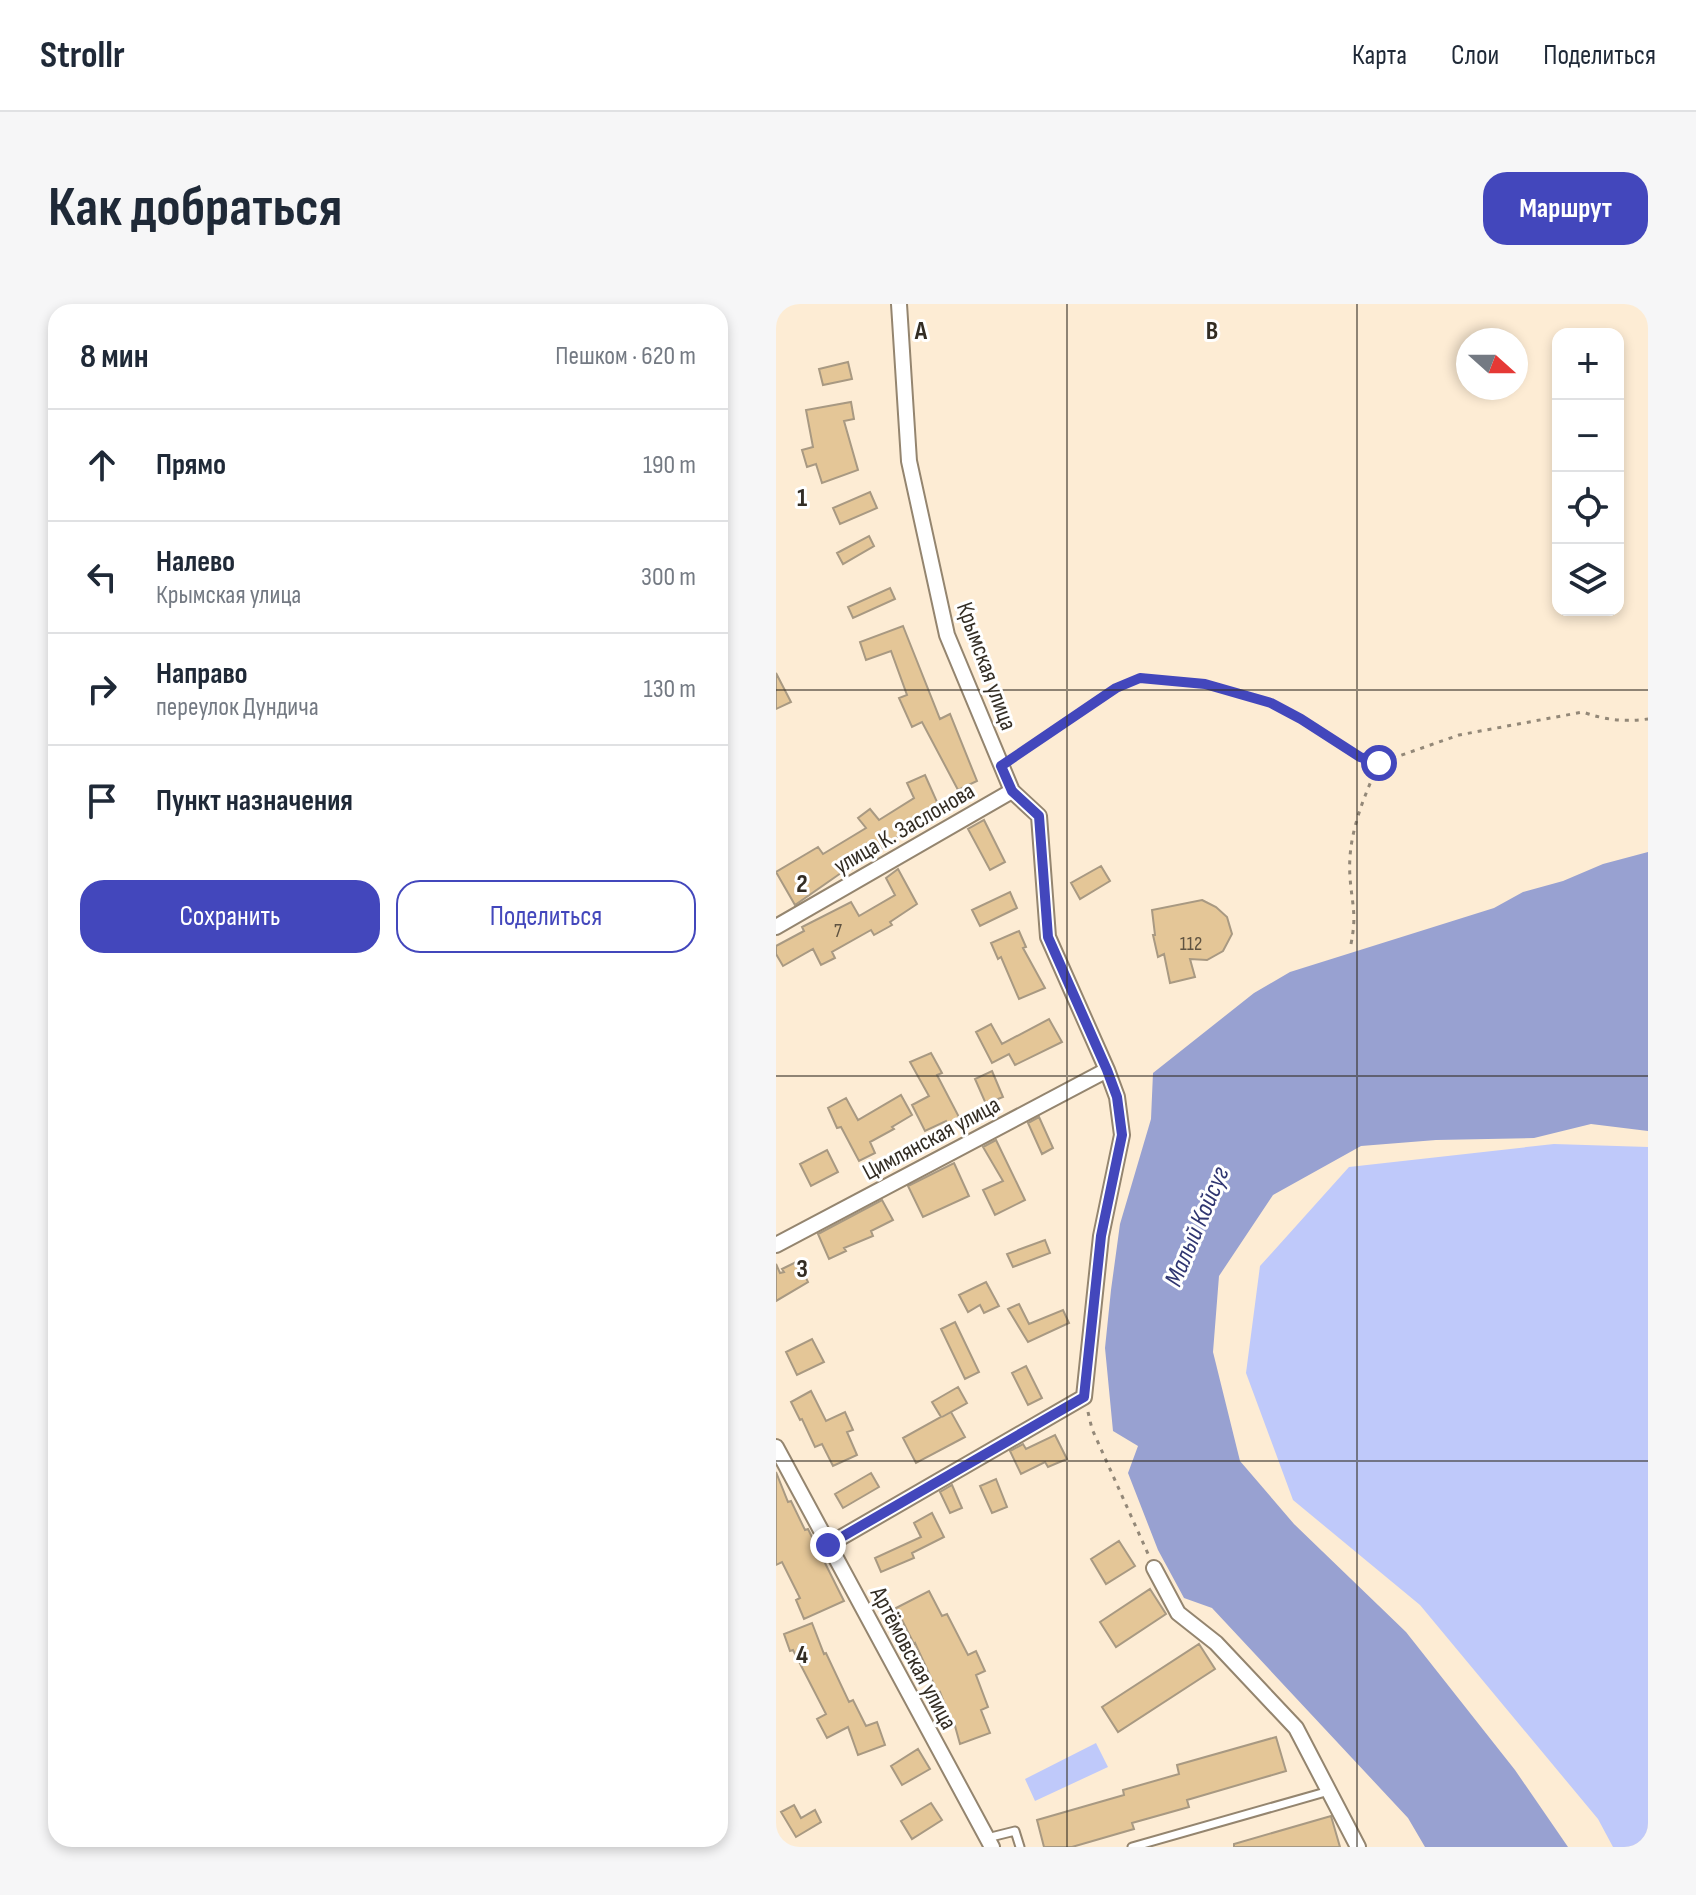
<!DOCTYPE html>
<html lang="ru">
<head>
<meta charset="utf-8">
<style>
	:root { --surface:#fff; --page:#f6f6f7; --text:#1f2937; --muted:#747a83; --line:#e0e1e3; --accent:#4347bc }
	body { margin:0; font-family:"Sofia Sans Condensed",sans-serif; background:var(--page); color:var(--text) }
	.controls { position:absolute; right:24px; top:24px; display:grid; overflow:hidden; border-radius:16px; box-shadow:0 4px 12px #0003 }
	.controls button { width:72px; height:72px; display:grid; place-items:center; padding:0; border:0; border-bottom:2px solid var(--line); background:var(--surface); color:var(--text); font:40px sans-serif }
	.compass { position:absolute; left:680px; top:24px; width:72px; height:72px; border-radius:50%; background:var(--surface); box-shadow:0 4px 12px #0003; rotate:111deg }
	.stop { position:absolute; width:24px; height:24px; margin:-18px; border:6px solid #4347bc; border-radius:50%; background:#fff }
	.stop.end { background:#4347bc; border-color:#fff; box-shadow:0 2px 8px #0008 }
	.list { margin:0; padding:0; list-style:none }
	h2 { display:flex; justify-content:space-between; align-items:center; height:104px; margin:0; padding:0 32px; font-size:34px }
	h2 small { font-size:26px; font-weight:400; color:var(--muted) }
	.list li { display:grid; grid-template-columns:52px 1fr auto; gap:24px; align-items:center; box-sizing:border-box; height:112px; padding:0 32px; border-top:2px solid var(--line) }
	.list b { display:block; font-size:30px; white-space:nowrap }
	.list p { margin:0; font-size:26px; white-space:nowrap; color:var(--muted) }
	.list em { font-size:26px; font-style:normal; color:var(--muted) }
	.actions { display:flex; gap:16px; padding:24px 32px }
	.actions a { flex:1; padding:18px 0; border:2px solid var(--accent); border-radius:24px; text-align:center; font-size:28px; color:var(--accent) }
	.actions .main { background:var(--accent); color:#fff }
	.icon { flex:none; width:44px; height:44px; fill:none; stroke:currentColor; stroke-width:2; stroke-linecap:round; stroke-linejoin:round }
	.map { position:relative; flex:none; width:872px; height:1543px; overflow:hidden; border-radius:24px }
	header { display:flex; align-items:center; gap:48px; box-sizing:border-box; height:112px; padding:0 40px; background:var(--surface); border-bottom:2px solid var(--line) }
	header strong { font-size:38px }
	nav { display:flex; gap:44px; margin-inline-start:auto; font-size:28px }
	.intro { display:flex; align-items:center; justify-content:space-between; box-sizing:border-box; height:192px; padding:0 48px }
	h1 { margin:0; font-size:56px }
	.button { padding:20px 36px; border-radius:24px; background:var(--accent); color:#fff; font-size:28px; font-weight:700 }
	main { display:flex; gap:48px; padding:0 48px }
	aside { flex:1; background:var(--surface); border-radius:24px; box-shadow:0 4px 12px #0003 }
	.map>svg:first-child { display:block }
	.green { fill:#bfc9fa }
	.water { fill:#98a1d1 }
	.building { fill:#e4c697; stroke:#a89982; stroke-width:2 }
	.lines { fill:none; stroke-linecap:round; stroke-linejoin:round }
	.service-casing { stroke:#94856f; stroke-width:11 }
	.minor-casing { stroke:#94856f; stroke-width:18 }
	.path { stroke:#938878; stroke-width:3; stroke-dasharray:4 6; stroke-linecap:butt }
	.service { stroke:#fff; stroke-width:7 }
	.minor { stroke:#fff; stroke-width:14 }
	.route { stroke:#4347bc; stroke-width:10 }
	.grid { fill:none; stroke:#332d24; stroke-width:2; stroke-opacity:0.55 }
	.labels { text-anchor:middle; stroke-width:6; stroke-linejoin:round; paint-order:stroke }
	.number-label { font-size:20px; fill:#5f5341 }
	.street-label { font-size:24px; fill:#332d24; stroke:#fff }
	.water-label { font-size:26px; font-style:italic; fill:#303671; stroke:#fff }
	.grid-label { font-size:26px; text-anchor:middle; font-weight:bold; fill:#332d24; stroke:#fff; stroke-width:6; stroke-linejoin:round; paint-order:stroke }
</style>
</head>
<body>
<header>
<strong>Strollr</strong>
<nav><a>Карта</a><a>Слои</a><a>Поделиться</a></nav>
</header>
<div class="intro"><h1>Как добраться</h1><a class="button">Маршрут</a></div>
<main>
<aside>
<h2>8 мин<small>Пешком · 620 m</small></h2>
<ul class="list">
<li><svg class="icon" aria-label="ahead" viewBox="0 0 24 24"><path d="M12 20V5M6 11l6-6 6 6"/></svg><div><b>Прямо</b></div><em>190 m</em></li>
<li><svg class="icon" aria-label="left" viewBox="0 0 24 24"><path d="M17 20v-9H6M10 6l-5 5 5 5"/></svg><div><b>Налево</b><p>Крымская улица</p></div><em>300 m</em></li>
<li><svg class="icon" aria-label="right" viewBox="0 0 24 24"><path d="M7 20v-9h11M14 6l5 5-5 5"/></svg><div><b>Направо</b><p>переулок Дундича</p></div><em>130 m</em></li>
<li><svg class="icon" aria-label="arrive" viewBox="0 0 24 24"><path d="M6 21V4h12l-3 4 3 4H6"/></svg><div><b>Пункт назначения</b></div></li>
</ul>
<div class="actions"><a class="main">Сохранить</a><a>Поделиться</a></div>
</aside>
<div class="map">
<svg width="872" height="1543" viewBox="0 0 872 1543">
	<rect width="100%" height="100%" fill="#fdecd4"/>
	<path class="green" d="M 778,840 L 872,843 L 872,1543 L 837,1543 L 822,1515 L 644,1301 L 517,1196 L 470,1069 L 484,962 L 573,863 Z
		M 320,1439 L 332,1463 L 259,1497 L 249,1475 Z"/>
	<path class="water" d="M 872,548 L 872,827 L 815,820 L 758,834 L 660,836 L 585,842 L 497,891 L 443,972 L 437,1048 L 464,1157 L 518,1220 L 630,1328 L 739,1466 L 792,1543 L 649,1543 L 632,1514 L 436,1304 L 408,1294 L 382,1246 L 352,1169 L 362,1142 L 337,1127 L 329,1044 L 335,986 L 344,920 L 375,815 L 377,769 L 478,689 L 514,668 L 718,604 L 747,588 L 787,577 L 827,560 Z"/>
	<path class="building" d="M 72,58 L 76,75 L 47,81 L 43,65 Z
		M 75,98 L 78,115 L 68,117 L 82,166 L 46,179 L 40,160 L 31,163 L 26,146 L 37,143 L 30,106 Z
		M 94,188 L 101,204 L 64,220 L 57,204 Z
		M 93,232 L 98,242 L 67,260 L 61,249 Z
		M 114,284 L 119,295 L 77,314 L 72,303 Z
		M 127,322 L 164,415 L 174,410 L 201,477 L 182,486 L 146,418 L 136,423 L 123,394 L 131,391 L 115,347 L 90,356 L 84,338 Z
		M 0,369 L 15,398 L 0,405 Z
		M 149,471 L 165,507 L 138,520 L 140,523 L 127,529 L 89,557 L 76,565 L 75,562 L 19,601 L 0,568 L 42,543 L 47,550 L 90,524 L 82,514 L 94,505 L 103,516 L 138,494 L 131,479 Z
		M 208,516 L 229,558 L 214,566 L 192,525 Z
		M 325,562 L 334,577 L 304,595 L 295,579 Z
		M 122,565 L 141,600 L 114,618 L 116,621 L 98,631 L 95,626 L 56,648 L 59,654 L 45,661 L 37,645 L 7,662 L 0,650 L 0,642 L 28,627 L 26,623 L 75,598 L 83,612 L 119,591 L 110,574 Z
		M 234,588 L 241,604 L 204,622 L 196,606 Z
		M 426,596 L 440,603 L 451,613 L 456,630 L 447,647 L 431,656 L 414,655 L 419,673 L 394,679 L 388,650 L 382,653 L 377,631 L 379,631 L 376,606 Z
		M 243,627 L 250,643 L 247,644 L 269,684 L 243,695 L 225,653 L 222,655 L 215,639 Z
		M 273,715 L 286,738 L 239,761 L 233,750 L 216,759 L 200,728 L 215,720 L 226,740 Z
		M 155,749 L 166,769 L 161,771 L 184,815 L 172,821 L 170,817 L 149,827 L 136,801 L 153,792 L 134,758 Z
		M 216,767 L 227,793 L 210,800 L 199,775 Z
		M 125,791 L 136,811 L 116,823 L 118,825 L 94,838 L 99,849 L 83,857 L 65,823 L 61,824 L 52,804 L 70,794 L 82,816 Z
		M 263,813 L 277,844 L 266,850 L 252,819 Z
		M 220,836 L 249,896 L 219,911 L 207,886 L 227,877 L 207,843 Z
		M 51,846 L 62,868 L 35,882 L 24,860 Z
		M 178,859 L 193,892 L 147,913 L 132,882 Z
		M 106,896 L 117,916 L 95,927 L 97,932 L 68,944 L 70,947 L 53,955 L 42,930 Z
		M 269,936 L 274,949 L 237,963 L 231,950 Z
		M 22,957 L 32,978 L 0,997 L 0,960 L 4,969 L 8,968 L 6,965 Z
		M 210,978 L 223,1002 L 208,1009 L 204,1001 L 192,1008 L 183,991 Z
		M 243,1000 L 253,1020 L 287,1006 L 293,1019 L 252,1038 L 232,1005 Z
		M 179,1018 L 203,1068 L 189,1075 L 165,1025 Z
		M 36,1035 L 48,1058 L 21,1071 L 10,1048 Z
		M 250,1062 L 266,1094 L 252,1101 L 236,1069 Z
		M 182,1083 L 191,1099 L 166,1113 L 175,1108 L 189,1133 L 140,1159 L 127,1134 L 165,1113 L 156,1098 Z
		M 35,1087 L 50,1117 L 69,1108 L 77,1126 L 71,1128 L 81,1151 L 57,1162 L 46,1140 L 39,1143 L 26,1115 L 24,1116 L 15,1098 Z
		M 279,1131 L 291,1155 L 272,1163 L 269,1158 L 245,1170 L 234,1147 L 247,1140 L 250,1145 Z
		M 0,1168 L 12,1198 L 15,1197 L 29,1226 L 32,1225 L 68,1297 L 28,1315 L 20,1296 L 24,1294 L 6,1258 L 0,1261 Z
		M 95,1169 L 103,1183 L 67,1204 L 59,1190 Z
		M 220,1175 L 231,1203 L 216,1209 L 204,1182 Z
		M 176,1181 L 186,1204 L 174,1209 L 164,1188 Z
		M 156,1209 L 168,1233 L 136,1249 L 138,1254 L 105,1268 L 99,1254 L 145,1233 L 138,1219 Z
		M 343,1237 L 359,1262 L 330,1280 L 315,1255 Z
		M 374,1285 L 390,1310 L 340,1343 L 324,1318 Z
		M 153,1287 L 166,1312 L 171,1310 L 192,1351 L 200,1347 L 209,1367 L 200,1371 L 212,1403 L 205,1406 L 214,1429 L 184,1440 L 179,1422 L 175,1417 L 164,1388 L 162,1389 L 139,1339 L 138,1340 L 120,1304 Z
		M 36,1319 L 48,1350 L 50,1349 L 73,1398 L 77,1396 L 90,1422 L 101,1418 L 109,1441 L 82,1451 L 72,1423 L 51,1434 L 41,1415 L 50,1410 L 17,1346 L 14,1347 L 8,1330 Z
		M 423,1340 L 439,1365 L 342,1428 L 326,1403 Z
		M 500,1433 L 510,1467 L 411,1496 L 413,1503 L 356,1519 L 358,1525 L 296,1543 L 268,1543 L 261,1516 L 348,1491 L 347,1486 L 403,1470 L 401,1461 Z
		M 142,1445 L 154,1465 L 126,1481 L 115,1462 Z
		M 155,1499 L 166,1516 L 136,1535 L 125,1517 Z
		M 18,1501 L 25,1514 L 39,1506 L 45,1518 L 20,1533 L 5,1508 Z
		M 555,1512 L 564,1543 L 458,1543 L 458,1540 Z"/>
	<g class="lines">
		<g class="service-casing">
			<path id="service" d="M 211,1534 L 239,1527 L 244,1543
				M 356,1543 L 553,1487"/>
		</g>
		<g class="minor-casing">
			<path id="minor" d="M 0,623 L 236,487
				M 0,941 L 331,766
				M 0,1143 L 216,1543
				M 52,1241 L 308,1093 L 325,932 L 346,831 L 341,793 L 331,766 L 272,633 L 263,512 L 236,487 L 171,331 L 133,157 L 123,0
				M 378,1264 L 402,1309 L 440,1339 L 520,1424 L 582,1543"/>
		</g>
		<path class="path" d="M 237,454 C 270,431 323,388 360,376 C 386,367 482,392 507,405 C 539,422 568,448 603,459
			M 575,640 C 581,610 576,601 574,573 C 571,532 587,495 603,459 L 683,431 L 807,408 C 829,416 848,418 872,415
			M 312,1108 L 316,1125 L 373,1252"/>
		<use href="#service" class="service"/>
		<use href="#minor" class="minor"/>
	</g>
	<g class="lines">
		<path class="route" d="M 52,1241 L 308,1093 L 325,932 L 346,831 L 341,793 L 331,766 L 272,633 L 263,512 L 236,487 L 225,462 L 340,384 L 364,374 L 429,380 L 495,399 L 525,415 L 584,453 L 603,459"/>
	</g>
	<path class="grid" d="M 291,0 L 291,1543M 581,0 L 581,1543M 0,386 L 872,386M 0,772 L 872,772M 0,1157 L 872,1157"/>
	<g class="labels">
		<g class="number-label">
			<text x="62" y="633">7</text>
			<text x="415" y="646">112</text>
		</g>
		<g class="street-label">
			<text transform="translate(211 362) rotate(70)" y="8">Крымская улица</text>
			<text transform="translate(128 524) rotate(-30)" y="8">улица К. Заслонова</text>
			<text transform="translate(155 834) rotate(-28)" y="8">Цимлянская улица</text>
			<text transform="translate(138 1354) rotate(62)" y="8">Артёмовская улица</text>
		</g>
		<g class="water-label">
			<text transform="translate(420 922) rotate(-67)" y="9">Малый Койсуг</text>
		</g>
	</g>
	<g class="grid-label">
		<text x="145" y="35">A</text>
		<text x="436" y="35">B</text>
		<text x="26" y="202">1</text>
		<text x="26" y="588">2</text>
		<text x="26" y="973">3</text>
		<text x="26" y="1359">4</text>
	</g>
</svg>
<div class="controls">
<button>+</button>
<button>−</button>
<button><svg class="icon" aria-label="locate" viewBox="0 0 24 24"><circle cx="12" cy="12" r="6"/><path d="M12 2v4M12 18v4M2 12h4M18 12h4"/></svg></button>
<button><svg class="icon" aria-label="layers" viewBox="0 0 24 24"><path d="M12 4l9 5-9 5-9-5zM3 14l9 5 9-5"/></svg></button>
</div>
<svg class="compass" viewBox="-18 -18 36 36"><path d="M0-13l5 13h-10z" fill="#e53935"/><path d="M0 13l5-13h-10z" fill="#747a83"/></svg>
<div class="stop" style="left:603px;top:459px"></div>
<div class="stop end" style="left:52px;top:1241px"></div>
</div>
</main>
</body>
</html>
